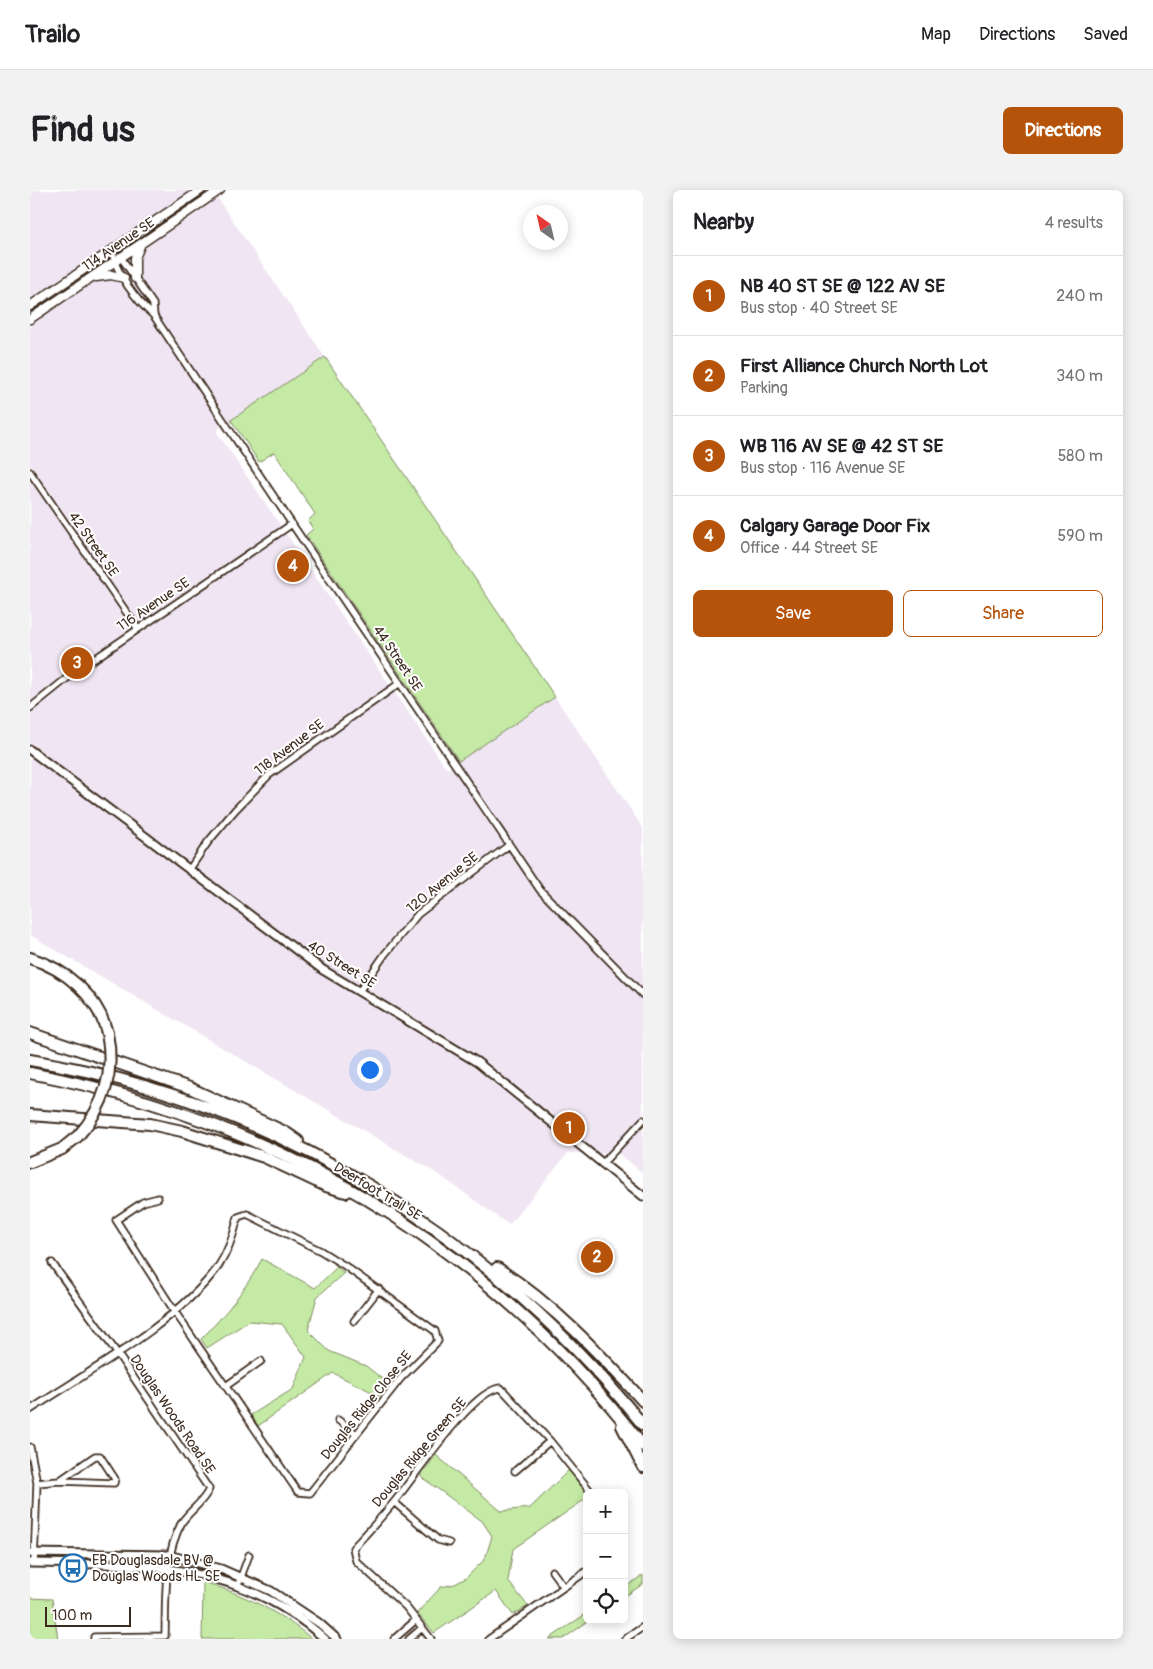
<!DOCTYPE html>
<html lang="en">
<head>
<meta charset="utf-8">
<style>
	:root { --surface:#fff; --page:#f2f2f2; --text:#202124; --muted:#757577; --line:#e0e0e0; --accent:#b45309 }
	body { margin:0; font-family:Pangolin,sans-serif; background:var(--page); color:var(--text) }
	.controls { position:absolute; right:15px; bottom:15px; display:grid; overflow:hidden; border-radius:8px; box-shadow:0 2px 12px #0003 }
	.controls button { width:45px; height:45px; display:grid; place-items:center; padding:0; border:0; border-bottom:1px solid var(--line); background:var(--surface); color:var(--text); font:25px sans-serif }
	.compass { position:absolute; left:493px; top:15px; width:45px; height:45px; border-radius:50%; background:var(--surface); box-shadow:0 2px 12px #0003; rotate:326deg }
	.scale { position:absolute; left:15px; bottom:12px; width:86px; box-sizing:border-box; padding-left:5px; border:2px solid #3b2a1e; border-top:0; font-size:14px; line-height:18px; white-space:nowrap; color:#3b2a1e; -webkit-text-stroke:4px #fff; paint-order:stroke }
	.you { position:absolute; left:339px; top:879px; width:18px; height:18px; margin:-12px; border:4px solid #fff; border-radius:50%; background:#1a73e8; box-shadow:0 0 0 8px #1a73e833 }
	.badge { display:grid; place-items:center; width:32px; height:32px; border-radius:50%; background:var(--accent); color:#fff; font-size:16px; font-weight:700 }
	.pin { position:absolute; translate:-50% -50%; border:2px solid #fff; box-shadow:0 1px 5px #0006 }
	.list { margin:0; padding:0; list-style:none }
	h2 { display:flex; justify-content:space-between; align-items:center; height:65px; margin:0; padding:0 20px; font-size:21px }
	h2 small { font-size:16px; font-weight:400; color:var(--muted) }
	.list li { display:grid; grid-template-columns:32px 1fr auto; gap:15px; align-items:center; box-sizing:border-box; height:80px; padding:0 20px; border-top:1px solid var(--line) }
	.list b { display:block; font-size:19px; white-space:nowrap }
	.list p { margin:0; font-size:16px; white-space:nowrap; color:var(--muted) }
	.list em { font-size:16px; font-style:normal; color:var(--muted) }
	.actions { display:flex; gap:10px; padding:15px 20px }
	.actions a { flex:1; padding:11px 0; border:1px solid var(--accent); border-radius:8px; text-align:center; font-size:18px; color:var(--accent) }
	.actions .main { background:var(--accent); color:#fff }
	.icon { flex:none; width:28px; height:28px; fill:none; stroke:currentColor; stroke-width:2; stroke-linecap:round; stroke-linejoin:round }
	.map { position:relative; flex:none; width:613px; height:1449px; overflow:hidden; border-radius:8px }
	header { display:flex; align-items:center; gap:30px; box-sizing:border-box; height:70px; padding:0 25px; background:var(--surface); border-bottom:1px solid var(--line) }
	header strong { font-size:24px }
	nav { display:flex; gap:28px; margin-inline-start:auto; font-size:18px }
	.intro { display:flex; align-items:center; justify-content:space-between; box-sizing:border-box; height:120px; padding:0 30px }
	h1 { margin:0; font-size:35px }
	.button { padding:12px 22px; border-radius:8px; background:var(--accent); color:#fff; font-size:18px; font-weight:700 }
	main { display:flex; gap:30px; padding:0 30px }
	aside { flex:1; background:var(--surface); border-radius:8px; box-shadow:0 2px 12px #0003 }
	.map>svg:first-child { display:block }
	.built { fill:#f0e6f3 }
	.green { fill:#c4eaa5; stroke:#808a62 }
	.lines { fill:none; stroke-linecap:round; stroke-linejoin:round }
	.minor-casing { stroke:#3b2a1e; stroke-width:9 }
	.tertiary-casing { stroke:#3b2a1e; stroke-width:11 }
	.secondary-casing { stroke:#3b2a1e; stroke-width:11 }
	.motorway-casing { stroke:#3b2a1e; stroke-width:14 }
	.minor { stroke:#fff; stroke-width:5.5 }
	.tertiary { stroke:#fff; stroke-width:7 }
	.secondary { stroke:#fff; stroke-width:8 }
	.motorway { stroke:#fff; stroke-width:10 }
	.motorway-bridge-casing { stroke:#3b2a1e; stroke-width:14; stroke-linecap:butt }
	.motorway-bridge { stroke:#fff; stroke-width:10 }
	.labels { text-anchor:middle; stroke-width:4; stroke-linejoin:round; paint-order:stroke }
	.street-label { font-size:14px; fill:#3b2a1e; stroke:#fff }
	.poi-label { font-size:14px; fill:#3b2a1e; stroke:#fff; text-anchor:start }
</style>
</head>
<body>
<header>
<strong>Trailo</strong>
<nav><a>Map</a><a>Directions</a><a>Saved</a></nav>
</header>
<div class="intro"><h1>Find us</h1><a class="button">Directions</a></div>
<main>
<div class="map">
<svg width="613" height="1449" viewBox="0 0 613 1449">
	<rect width="100%" height="100%" fill="#fff"/>
	<filter id="ink" filterUnits="userSpaceOnUse"><feTurbulence type="fractalNoise" baseFrequency=".02" numOctaves="2"/><feDisplacementMap in="SourceGraphic" scale="10" xChannelSelector="R" yChannelSelector="G"/><feConvolveMatrix kernelMatrix="1 2 1 2 8 2 1 2 1" color-interpolation-filters="sRGB"/></filter>
	<g filter="url(#ink)">
		<path class="built" d="M 0,0 L 182,0 L 295,167 L 186,241 L 417,579 L 525,507 L 613,638 L 613,983 L 589,964 L 538,963 L 479,1035 L 408,984 L 0,745 Z"/>
		<path class="green" d="M 295,167 L 525,507 L 429,571 L 276,345 L 283,339 L 278,331 L 285,324 L 244,262 L 229,272 L 201,230 Z
			M 232,1069 L 285,1098 L 307,1077 L 314,1083 L 287,1107 L 278,1140 L 299,1161 L 336,1176 L 360,1195 L 350,1206 L 303,1183 L 228,1236 L 221,1225 L 263,1199 L 276,1167 L 252,1134 L 219,1131 L 177,1158 L 171,1149 C 196,1124 215,1100 232,1069 Z
			M 406,1265 L 471,1321 L 500,1318 L 539,1280 L 557,1304 L 557,1308 L 483,1359 L 478,1391 L 498,1416 L 483,1425 L 466,1401 L 404,1443 L 387,1423 L 411,1397 L 425,1394 L 436,1388 L 455,1369 L 462,1346 L 452,1331 L 390,1286 Z
			M 613,1385 L 613,1394 L 594,1407 L 594,1398 Z
			M 173,1392 C 213,1404 250,1422 282,1449 L 172,1449 Z
			M 0,1408 L 22,1409 L 28,1449 L 0,1449 Z
			M 557,1423 L 557,1430 L 560,1430 L 533,1449 L 519,1449 Z"/>
		<g class="lines">
			<g class="minor-casing">
				<path id="minor" d="M 82,60 C 85,83 107,111 124,126 L 262,334 L 510,700 L 613,805
					M 90,66 L 123,114 L 124,126
					M 0,282 L 108,439
					M 0,518 L 41,485 L 262,334
					M 159,680 L 178,652 L 205,620 L 239,585 L 370,493
					M 330,800 L 355,764 L 388,724 L 479,655
					M 572,974 L 613,930
					M 22,1073 L 87,1163 L 179,1299 C 174,1312 160,1320 152,1332 C 133,1367 136,1408 135,1446 L 64,1447 L 64,1449
					M 324,1131 L 349,1099
					M 196,1196 L 231,1171
					M 0,1220 C 59,1181 147,1133 188,1077 C 198,1062 204,1044 208,1027 L 217,1024 L 291,1061 L 315,1076 L 405,1141 L 408,1151 L 371,1188 L 280,1303 L 268,1302 L 145,1122 L 86,1030 L 113,1012 L 128,1008
					M 308,1230 L 326,1244
					M 0,1257 L 7,1293 L 4,1373
					M 485,1281 L 520,1251
					M 7,1293 L 29,1291 L 84,1293 L 85,1289 L 70,1266 L 65,1266 L 29,1291
					M 364,1312 L 408,1350 L 419,1353
					M 522,1381 L 533,1396
					M 208,1395 L 219,1365
					M 364,1449 L 386,1430
					M 379,1449 L 392,1438
					M 401,1449 L 376,1417 L 326,1371 L 323,1358 C 337,1343 351,1328 364,1312 C 383,1289 443,1198 471,1198 L 520,1251 L 562,1303
					M 459,1449 L 557,1381
					M 595,1449 L 613,1437"/>
			</g>
			<g class="tertiary-casing">
				<path id="tertiary" d="M 0,560 L 293,780 L 447,872 L 613,1006
					M 0,1363 L 138,1365 L 191,1379 L 241,1401 L 289,1433 L 307,1449
					M 0,1373 C 109,1374 208,1370 295,1449"/>
			</g>
			<g class="secondary-casing">
				<path id="secondary" d="M 66,87 L 81,85 L 94,88
					M 105,88 L 105,68 L 110,56
					M 0,116 L 171,0
					M 0,129 L 190,0"/>
			</g>
			<g class="motorway-casing">
				<path id="motorway" d="M 0,768 C 35,779 68,806 77,843
					M 0,843 L 160,898 L 255,942 L 268,951
					M 0,870 C 244,910 458,1044 613,1235
					M 0,883 C 250,931 456,1055 613,1256
					M 0,925 L 120,934 L 152,941 L 234,967 L 296,996 L 316,1002
					M 0,972 L 32,959 L 48,946
					M 467,1078 C 522,1113 569,1163 613,1211
					M 592,1236 L 613,1277"/>
			</g>
			<use href="#minor" class="minor"/>
			<use href="#tertiary" class="tertiary"/>
			<use href="#secondary" class="secondary"/>
			<use href="#motorway" class="motorway"/>
			<g class="motorway-bridge-casing">
				<path id="motorway-bridge" d="M 48,946 C 75,916 85,882 77,843"/>
			</g>
			<use href="#motorway-bridge" class="motorway-bridge"/>
		</g>
	</g>
	<defs>
		<g id="bus-ring" transform="scale(1.4375)"><circle r="9.5" fill="#fff" stroke="#1f6fb2" stroke-width="1.5"/><path d="M-5-6H5V4H4V6H2V4H-2V6H-4V4H-5ZM-3.5-4V0h7V-4ZM-3.5 1.2v1.5H-2V1.2ZM2 1.2v1.5H3.5V1.2Z" fill="#1f6fb2"/></g>
	</defs>
	<g fill-rule="evenodd">
		<use href="#bus-ring" x="43" y="1378"/>
	</g>
	<g class="labels">
		<g class="street-label">
			<text transform="translate(88 54) rotate(-34)" y="5">114 Avenue SE</text>
			<text transform="translate(64 354) rotate(55)" y="5">42 Street SE</text>
			<text transform="translate(123 414) rotate(-34)" y="5">116 Avenue SE</text>
			<text transform="translate(368 468) rotate(56)" y="5">44 Street SE</text>
			<text transform="translate(259 557) rotate(-37)" y="5">118 Avenue SE</text>
			<text transform="translate(412 692) rotate(-39)" y="5">120 Avenue SE</text>
			<text transform="translate(312 774) rotate(32)" y="5">40 Street SE</text>
			<text transform="translate(348 1001) rotate(31)" y="5">Deerfoot Trail SE</text>
			<text transform="translate(336 1215) rotate(-51)" y="5">Douglas Ridge Close SE</text>
			<text transform="translate(143 1224) rotate(56)" y="5">Douglas Woods Road SE</text>
			<text transform="translate(389 1262) rotate(-50)" y="5">Douglas Ridge Green SE</text>
		</g>
		<g class="poi-label">
			<text x="62" y="1375">EB Douglasdale BV @<tspan x="62" dy="16">Douglas Woods HL SE</tspan></text>
		</g>
	</g>
</svg>
<div class="controls">
<button>+</button>
<button>−</button>
<button><svg class="icon" aria-label="locate" viewBox="0 0 24 24"><circle cx="12" cy="12" r="6"/><path d="M12 2v4M12 18v4M2 12h4M18 12h4"/></svg></button>
</div>
<svg class="compass" viewBox="-18 -18 36 36"><path d="M0-13l5 13h-10z" fill="#e53935"/><path d="M0 13l5-13h-10z" fill="#757577"/></svg>
<div class="scale">100 m</div>
<div class="you"></div>
<div class="pin badge" style="left:539px;top:938px">1</div>
<div class="pin badge" style="left:567px;top:1067px">2</div>
<div class="pin badge" style="left:47px;top:473px">3</div>
<div class="pin badge" style="left:263px;top:376px">4</div>
</div>
<aside>
<h2>Nearby<small>4 results</small></h2>
<ul class="list">
<li><span class="badge">1</span><div><b>NB 40 ST SE @ 122 AV SE</b><p>Bus stop · 40 Street SE</p></div><em>240 m</em></li>
<li><span class="badge">2</span><div><b>First Alliance Church North Lot</b><p>Parking</p></div><em>340 m</em></li>
<li><span class="badge">3</span><div><b>WB 116 AV SE @ 42 ST SE</b><p>Bus stop · 116 Avenue SE</p></div><em>580 m</em></li>
<li><span class="badge">4</span><div><b>Calgary Garage Door Fix</b><p>Office · 44 Street SE</p></div><em>590 m</em></li>
</ul>
<div class="actions"><a class="main">Save</a><a>Share</a></div>
</aside>
</main>
</body>
</html>
